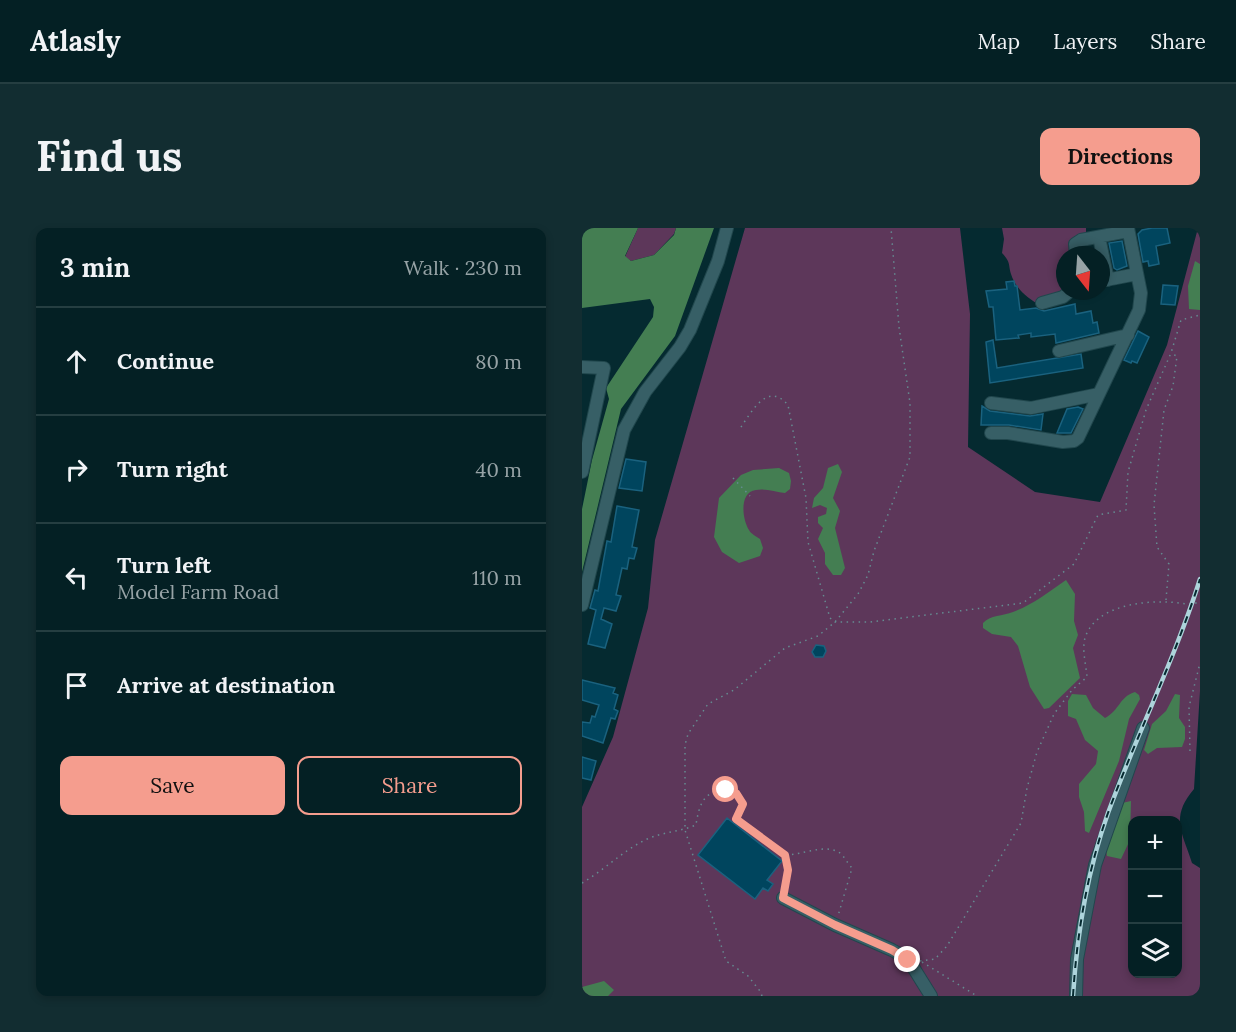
<!DOCTYPE html>
<html lang="en">
<head>
<meta charset="utf-8">
<style>
	:root { --surface:#042024; --page:#122d31; --text:#f1f3f6; --muted:#97a3a6; --line:#253e41; --accent:#f59d8e }
	body { margin:0; font-family:Lora,serif; background:var(--page); color:var(--text) }
	.controls { position:absolute; right:18px; bottom:18px; display:grid; overflow:hidden; border-radius:12px; box-shadow:0 3px 9px #0003 }
	.controls button { width:54px; height:54px; display:grid; place-items:center; padding:0; border:0; border-bottom:2px solid var(--line); background:var(--surface); color:var(--text); font:30px sans-serif }
	.compass { position:absolute; left:474px; top:18px; width:54px; height:54px; border-radius:50%; background:var(--surface); box-shadow:0 3px 9px #0003; rotate:163deg }
	.stop { position:absolute; width:18px; height:18px; margin:-14px; border:4px solid #f59d8e; border-radius:50%; background:#fff }
	.stop.end { background:#f59d8e; border-color:#fff; box-shadow:0 2px 6px #0008 }
	.list { margin:0; padding:0; list-style:none }
	h2 { display:flex; justify-content:space-between; align-items:center; height:78px; margin:0; padding:0 24px; font-size:26px }
	h2 small { font-size:20px; font-weight:400; color:var(--muted) }
	.list li { display:grid; grid-template-columns:39px 1fr auto; gap:18px; align-items:center; box-sizing:border-box; height:108px; padding:0 24px; border-top:2px solid var(--line) }
	.list b { display:block; font-size:22px; white-space:nowrap }
	.list p { margin:0; font-size:20px; white-space:nowrap; color:var(--muted) }
	.list em { font-size:20px; font-style:normal; color:var(--muted) }
	.actions { display:flex; gap:12px; padding:18px 24px }
	.actions a { flex:1; padding:14px 0; border:2px solid var(--accent); border-radius:12px; text-align:center; font-size:21px; color:var(--accent) }
	.actions .main { background:var(--accent); color:#111 }
	.icon { flex:none; width:33px; height:33px; fill:none; stroke:currentColor; stroke-width:2; stroke-linecap:round; stroke-linejoin:round }
	.map { position:relative; flex:none; width:618px; height:768px; overflow:hidden; border-radius:12px }
	header { display:flex; align-items:center; gap:36px; box-sizing:border-box; height:84px; padding:0 30px; background:var(--surface); border-bottom:2px solid var(--line) }
	header strong { font-size:28px }
	nav { display:flex; gap:33px; margin-inline-start:auto; font-size:21px }
	.intro { display:flex; align-items:center; justify-content:space-between; box-sizing:border-box; height:144px; padding:0 36px }
	h1 { margin:0; font-size:42px }
	.button { padding:15px 27px; border-radius:12px; background:var(--accent); color:#111; font-size:21px; font-weight:700 }
	main { display:flex; gap:36px; padding:0 36px }
	aside { flex:1; background:var(--surface); border-radius:12px; box-shadow:0 3px 9px #0003 }
	.map>svg:first-child { display:block }
	.green { fill:#5d375a; fill-rule:evenodd }
	.water { fill:#447e52 }
	.building { fill:#00455e; stroke:#1a627f; stroke-width:1.5 }
	.lines { fill:none; stroke-linecap:round; stroke-linejoin:round }
	.minor-casing { stroke:#21474d; stroke-width:14 }
	.path { stroke:#658b91; stroke-width:1.5; stroke-dasharray:1.5 4.5; stroke-linecap:butt }
	.minor { stroke:#375f66; stroke-width:12 }
	.rail-casing { stroke:#add4db; stroke-width:4.5 }
	.rail { stroke:#052a30; stroke-width:2; stroke-dasharray:7; stroke-linecap:butt }
	.route { stroke:#f59d8e; stroke-width:8 }
</style>
</head>
<body>
<header>
<strong>Atlasly</strong>
<nav><a>Map</a><a>Layers</a><a>Share</a></nav>
</header>
<div class="intro"><h1>Find us</h1><a class="button">Directions</a></div>
<main>
<aside>
<h2>3 min<small>Walk · 230 m</small></h2>
<ul class="list">
<li><svg class="icon" aria-label="ahead" viewBox="0 0 24 24"><path d="M12 20V5M6 11l6-6 6 6"/></svg><div><b>Continue</b></div><em>80 m</em></li>
<li><svg class="icon" aria-label="right" viewBox="0 0 24 24"><path d="M7 20v-9h11M14 6l5 5-5 5"/></svg><div><b>Turn right</b></div><em>40 m</em></li>
<li><svg class="icon" aria-label="left" viewBox="0 0 24 24"><path d="M17 20v-9H6M10 6l-5 5 5 5"/></svg><div><b>Turn left</b><p>Model Farm Road</p></div><em>110 m</em></li>
<li><svg class="icon" aria-label="arrive" viewBox="0 0 24 24"><path d="M6 21V4h12l-3 4 3 4H6"/></svg><div><b>Arrive at destination</b></div></li>
</ul>
<div class="actions"><a class="main">Save</a><a>Share</a></div>
</aside>
<div class="map">
<svg width="618" height="768" viewBox="0 0 618 768">
	<rect width="100%" height="100%" fill="#052a30"/>
	<path class="green" d="M 56,0 L 94,0 L 92,6 L 72,27 L 49,33 L 43,29 Z
		M 163,0 L 378,0 L 388,86 L 386,219 L 453,264 L 518,274 L 585,117 L 616,0 L 618,0 L 618,463 L 612,561 C 588,589 600,604 610,635 L 618,640 L 618,768 L 0,768 L 0,579 L 31,509 L 66,380 L 73,312 ZM 550,592 L 596,592 L 596,746 L 550,746 Z
		M 420,0 L 504,0 L 504,5 L 489,27 L 483,27 L 483,63 L 478,69 L 454,75 C 443,68 433,59 429,46 C 426,35 429,35 420,25 L 422,11 Z"/>
	<path class="water" d="M 0,0 L 56,0 L 43,28 L 49,33 L 72,27 L 92,7 L 94,0 L 132,0 L 93,108 L 39,181 L 0,344 L 0,281 L 10,232 L 27,171 L 24,160 L 71,89 L 72,79 L 68,71 L 0,80 Z
		M 613,33 L 618,36 L 618,82 L 607,81 L 606,58 Z
		M 256,236 L 260,244 L 251,270 L 258,283 L 253,300 L 263,340 L 259,347 L 251,347 L 243,336 L 243,325 L 236,311 L 241,300 L 236,295 L 236,289 L 244,286 L 245,280 L 238,277 L 230,280 L 232,270 L 241,260 L 246,240 Z
		M 197,240 L 207,245 L 209,253 L 208,261 L 203,265 C 194,264 183,260 174,262 C 157,264 160,291 167,302 C 169,306 174,308 178,311 L 181,320 L 178,328 L 157,335 L 140,324 L 132,309 L 137,270 L 159,247 L 171,242 Z
		M 484,352 L 493,366 L 492,393 L 496,407 L 491,420 L 498,450 L 467,480 L 462,481 L 448,459 L 436,418 L 429,409 L 410,406 L 401,400 L 401,395 C 408,387 421,388 431,384 C 450,377 467,364 484,352 Z
		M 553,464 L 557,467 L 558,471 L 547,491 L 537,533 L 507,605 L 503,603 L 502,584 L 497,569 L 497,556 L 514,536 L 516,523 L 503,512 L 494,491 L 486,488 L 486,473 L 490,466 L 504,467 L 511,480 L 523,490 C 538,482 537,469 553,464 Z
		M 593,466 L 598,467 L 597,490 L 603,499 L 603,511 L 600,519 L 575,520 L 566,526 L 562,522 L 570,496 L 584,483 Z
		M 549,573 L 548,612 L 539,631 L 525,628 L 524,622 L 540,575 Z
		M 22,753 L 32,762 L 26,768 L 0,768 L 0,759 Z"/>
	<path class="building" d="M 570,0 L 585,0 L 588,15 L 574,18 L 577,36 L 567,38 L 566,33 L 561,34 L 556,6 L 560,2 Z
		M 540,13 L 545,38 L 535,42 L 532,40 L 527,15 Z
		M 432,53 L 433,58 L 435,58 L 438,82 L 454,80 L 462,83 L 493,76 L 494,86 L 509,83 L 511,95 L 515,94 L 517,105 L 474,115 L 473,106 L 449,109 L 449,105 L 436,107 L 437,110 L 414,112 L 411,79 L 407,79 L 404,63 L 425,61 L 424,54 Z
		M 581,57 L 596,58 L 593,77 L 579,76 Z
		M 556,103 L 567,109 L 555,135 L 550,133 L 549,135 L 542,132 Z
		M 411,112 L 415,140 L 499,126 L 501,140 L 408,155 L 404,114 Z
		M 400,178 L 408,183 L 448,188 L 461,186 L 459,202 L 427,197 L 399,197 Z
		M 496,179 L 501,181 L 489,205 L 475,205 L 485,181 Z
		M 44,231 L 64,234 L 60,263 L 37,260 Z
		M 35,278 L 57,282 L 50,319 L 55,320 L 52,331 L 47,330 L 45,341 L 40,340 L 34,367 L 39,368 L 34,383 L 22,380 L 19,391 L 30,396 L 23,420 L 6,416 L 14,382 L 8,380 L 13,362 L 16,363 L 25,313 L 29,314 Z
		M 234,417 L 242,418 L 244,423 L 241,429 L 233,429 L 230,424 Z
		M 0,452 L 33,460 L 31,465 L 36,467 L 32,481 L 36,483 L 33,491 L 29,490 L 21,515 L 0,508 L 0,494 L 8,495 L 10,488 L 13,489 L 17,477 L 0,472 Z
		M 0,529 L 14,533 L 9,552 L 0,550 Z
		M 145,590 L 200,633 L 185,652 L 191,656 L 186,663 L 181,660 L 173,671 L 116,627 Z"/>
	<g class="lines">
		<g class="minor-casing">
			<path id="minor" d="M 517,9 L 526,52
				M 494,27 L 493,16 L 499,12 L 546,3
				M 519,53 L 555,46
				M 460,75 L 481,69 L 488,63
				M 477,123 L 546,107
				M 0,139 L 22,140 L 0,244
				M 409,175 L 449,180 L 517,166
				M 409,205 L 426,205 L 481,214 L 492,213 L 496,210 L 557,82 L 559,65 L 546,0
				M 0,377 L 42,202 L 63,164 L 98,119 L 108,102 L 136,33 L 145,0
				M 201,670 L 253,697 L 310,722 L 326,731 L 349,768
				M 494,768 L 495,731 L 513,637 L 561,500"/>
		</g>
		<path class="path" d="M 159,199 C 170,183 186,153 206,177 L 224,270 L 226,314 L 248,390 L 253,394 L 288,394 L 441,375 L 492,336 L 516,287 L 544,282 L 546,244 L 564,182 L 589,125 L 599,92 L 618,87
			M 151,250 L 168,268
			M 584,372 L 587,336 L 575,319 L 572,277 L 582,182 L 591,158 L 595,128 L 590,126
			M 608,523 L 607,479 L 618,435
			M 204,627 C 220,627 243,615 258,625 C 262,628 266,636 270,640 L 256,688
			M 0,655 C 22,642 41,623 63,612 C 80,604 97,604 114,597 C 115,590 117,579 121,573 C 132,557 151,560 161,576 L 154,591 L 203,627 L 206,642 L 203,659
			M 338,733 L 353,731 L 365,718 L 439,595 L 445,560 L 455,524 L 472,486 L 490,462 L 505,449 C 504,436 499,419 504,407 C 516,378 559,373 586,374 C 597,374 609,379 618,373
			M 340,734 L 395,768
			M 180,768 L 178,763 L 166,748 L 144,733 L 103,602 L 103,517 L 106,506 L 126,476 L 152,462 L 203,420 L 236,408 L 253,394 L 276,366 L 286,347 L 292,323 L 328,229 L 328,175 L 317,99 L 309,0"/>
		<use href="#minor" class="minor"/>
		<g class="rail-casing">
			<path id="rail" d="M 491,768 C 495,705 505,644 526,585 C 555,506 593,431 618,351"/>
		</g>
		<use href="#rail" class="rail"/>
	</g>
	<g class="lines">
		<path class="route" d="M 144,562 L 154,565 L 161,576 L 154,591 L 203,627 L 206,642 L 201,670 L 253,697 L 310,722 L 326,732"/>
	</g>
</svg>
<div class="controls">
<button>+</button>
<button>−</button>
<button><svg class="icon" aria-label="layers" viewBox="0 0 24 24"><path d="M12 4l9 5-9 5-9-5zM3 14l9 5 9-5"/></svg></button>
</div>
<svg class="compass" viewBox="-18 -18 36 36"><path d="M0-13l5 13h-10z" fill="#e53935"/><path d="M0 13l5-13h-10z" fill="#97a3a6"/></svg>
<div class="stop" style="left:144px;top:562px"></div>
<div class="stop end" style="left:326px;top:732px"></div>
</div>
</main>
</body>
</html>
